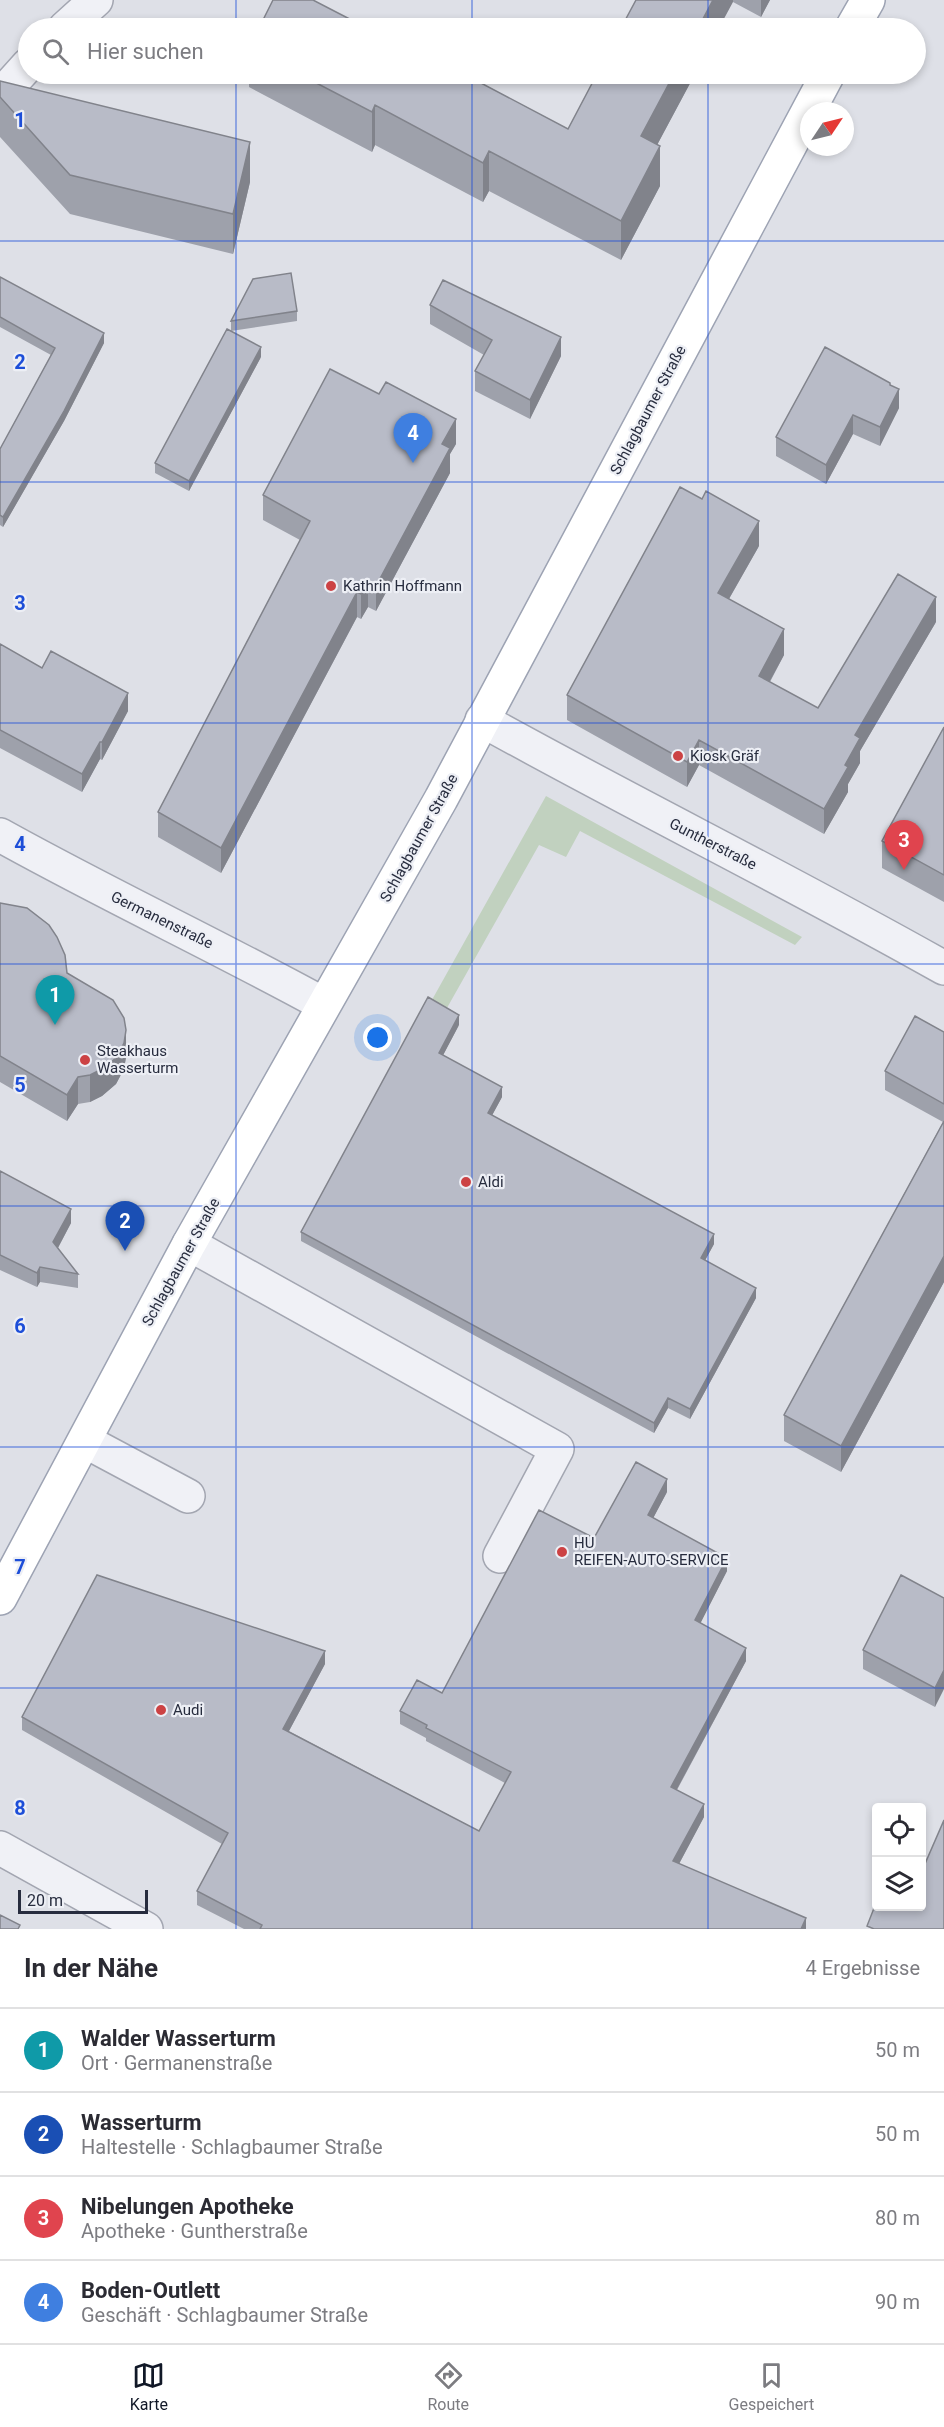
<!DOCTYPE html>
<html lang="de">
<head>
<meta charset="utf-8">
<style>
	:root { --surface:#fff; --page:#f2f2f3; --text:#2b2b33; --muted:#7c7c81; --line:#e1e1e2; --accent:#111827 }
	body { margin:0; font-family:Roboto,sans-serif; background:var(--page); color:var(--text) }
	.controls { position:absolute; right:18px; bottom:18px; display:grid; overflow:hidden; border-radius:6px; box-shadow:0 3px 9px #0003 }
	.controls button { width:54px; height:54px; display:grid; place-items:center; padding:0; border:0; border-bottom:2px solid var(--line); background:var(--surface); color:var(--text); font:30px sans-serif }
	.compass { position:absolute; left:800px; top:102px; width:54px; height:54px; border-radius:50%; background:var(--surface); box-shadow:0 3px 9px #0003; rotate:55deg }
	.scale { position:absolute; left:18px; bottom:15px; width:130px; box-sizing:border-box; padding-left:6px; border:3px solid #272c3e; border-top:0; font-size:16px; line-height:21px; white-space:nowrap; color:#272c3e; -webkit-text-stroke:4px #edeff5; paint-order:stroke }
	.you { position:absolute; left:378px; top:1038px; width:21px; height:21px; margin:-15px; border:4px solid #fff; border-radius:50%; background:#1a73e8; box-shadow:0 0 0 9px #1a73e833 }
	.badge { display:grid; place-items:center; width:39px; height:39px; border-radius:50%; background:var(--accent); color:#fff; font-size:20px; font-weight:700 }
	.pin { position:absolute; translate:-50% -50px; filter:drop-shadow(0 2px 3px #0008) }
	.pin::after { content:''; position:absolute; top:32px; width:21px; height:18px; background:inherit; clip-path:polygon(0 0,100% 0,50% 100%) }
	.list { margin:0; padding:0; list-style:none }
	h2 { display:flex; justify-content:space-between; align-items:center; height:78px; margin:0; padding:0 24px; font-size:26px }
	h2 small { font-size:20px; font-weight:400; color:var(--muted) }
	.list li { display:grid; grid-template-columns:39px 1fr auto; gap:18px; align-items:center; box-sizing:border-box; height:84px; padding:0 24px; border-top:2px solid var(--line) }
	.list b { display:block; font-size:22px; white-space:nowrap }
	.list p { margin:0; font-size:20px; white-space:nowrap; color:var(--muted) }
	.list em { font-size:20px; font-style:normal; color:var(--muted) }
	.icon { flex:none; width:33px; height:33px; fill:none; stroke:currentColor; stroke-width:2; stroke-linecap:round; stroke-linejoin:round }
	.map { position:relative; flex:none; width:944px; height:1929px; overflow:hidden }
	.search { position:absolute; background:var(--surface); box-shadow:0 3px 9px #0003; left:18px; right:18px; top:18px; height:66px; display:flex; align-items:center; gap:15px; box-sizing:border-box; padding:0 21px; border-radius:33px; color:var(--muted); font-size:22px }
	.sheet { height:414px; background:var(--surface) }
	nav { display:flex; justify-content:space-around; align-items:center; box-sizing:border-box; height:84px; border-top:2px solid var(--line); background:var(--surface); font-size:16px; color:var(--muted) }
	nav a { display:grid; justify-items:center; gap:3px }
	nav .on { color:var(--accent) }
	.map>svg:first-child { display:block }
	.green { fill:#c1d1bf }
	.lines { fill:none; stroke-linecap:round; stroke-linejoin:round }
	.minor-casing { stroke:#a3a6b1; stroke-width:36 }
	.major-casing { stroke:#9da3b3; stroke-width:36 }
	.minor { stroke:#f0f1f6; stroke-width:33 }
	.major { stroke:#fff; stroke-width:33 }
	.wall { fill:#9ea1ab }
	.shaded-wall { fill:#81838b }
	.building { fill:#b8bbc7; stroke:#81838b; stroke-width:1.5 }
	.grid { fill:none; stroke:#1d4ed8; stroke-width:1.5; stroke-opacity:0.55 }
	.poi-dot { fill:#cc4244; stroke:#edeff5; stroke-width:2 }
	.labels { text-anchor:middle; stroke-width:4.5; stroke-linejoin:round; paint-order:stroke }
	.street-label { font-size:15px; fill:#272c3e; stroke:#edeff5 }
	.poi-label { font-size:15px; fill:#272c3e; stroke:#edeff5; text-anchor:start }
	.grid-label { font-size:20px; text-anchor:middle; font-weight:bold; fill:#1d4ed8; stroke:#edeff5; stroke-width:4.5; stroke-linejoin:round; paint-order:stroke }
</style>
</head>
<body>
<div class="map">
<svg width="944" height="1929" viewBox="0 0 944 1929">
	<rect width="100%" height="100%" fill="#dee0e7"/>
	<path class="green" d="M 546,796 L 802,937 L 795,945 L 580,831 L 566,857 L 539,845 L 443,1015 L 428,1007 Z"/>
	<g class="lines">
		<g class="minor-casing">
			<path id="minor" d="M 65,28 L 96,0
				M 0,96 L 28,65
				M 482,720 C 635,805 792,882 944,968
				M 0,835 C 106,894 217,946 323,1004
				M 189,1244 L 557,1449 L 500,1556
				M 85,1441 L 188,1496
				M 0,1848 L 146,1929"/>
		</g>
		<g class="major-casing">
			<path id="major" d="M 852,28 L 868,0
				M 0,1598 L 189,1244 L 441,799 L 828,74"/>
		</g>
		<use href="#minor" class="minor"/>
		<use href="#major" class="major"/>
	</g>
	<path class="wall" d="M 636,0 L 770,0 L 761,17 L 733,2 Z
		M 249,74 L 464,74 L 568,129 L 597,74 L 695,74 L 657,145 L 660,186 L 621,260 L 489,191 L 483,202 L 375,145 L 372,152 L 249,87 Z
		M 0,81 L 250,182 L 233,254 L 70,214 L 0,137 Z
		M 0,277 L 104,343 L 64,421 L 3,527 L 0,525 L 0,449 L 51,355 L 0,327 Z
		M 430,305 L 561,356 L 530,419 L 475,391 L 475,371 L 484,355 L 430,324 Z
		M 297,311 L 297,321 L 231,331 L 231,321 Z
		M 261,357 L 189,491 L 155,473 L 155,463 Z
		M 890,385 L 899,408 L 880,446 L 853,434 L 826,484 L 776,456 L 776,437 Z
		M 456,444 L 450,454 L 450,473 L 376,611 L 368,607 L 361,619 L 357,617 L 221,873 L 158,837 L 158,812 L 300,540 L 263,520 L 263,495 Z
		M 759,546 L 729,599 L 784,655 L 770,682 L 818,708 L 936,622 L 860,751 L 860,763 L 848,784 L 848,792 L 824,834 L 699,765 L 687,787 L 567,720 L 567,695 Z
		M 0,644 L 42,668 L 128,711 L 102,760 L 100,759 L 82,792 L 0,748 Z
		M 944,727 L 944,902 L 882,868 L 882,841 Z
		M 0,903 L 67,973 L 126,1057 L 124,1069 L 116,1084 L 102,1096 L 90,1102 L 78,1104 L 67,1121 L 0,1082 Z
		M 459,1025 L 443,1055 L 502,1097 L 492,1115 L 714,1244 L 705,1260 L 756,1298 L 690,1419 L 668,1408 L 654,1433 L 301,1241 L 301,1232 Z
		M 944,1032 L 944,1282 L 841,1472 L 784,1441 L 784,1415 L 943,1122 L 885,1090 L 885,1071 Z
		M 0,1171 L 71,1223 L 58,1248 L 78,1274 L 78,1288 L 40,1282 L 37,1287 L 0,1270 Z
		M 667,1492 L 653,1518 L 727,1571 L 700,1623 L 746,1661 L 677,1790 L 704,1817 L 679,1864 L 806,1929 L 244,1929 L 197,1905 L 197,1891 L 222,1844 L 22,1730 L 22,1717 L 325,1664 L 289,1731 L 479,1831 L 505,1783 L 426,1741 L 426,1738 L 400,1724 L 400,1711 L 442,1693 L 594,1538 Z
		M 944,1598 L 935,1707 L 863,1669 L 863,1650 Z"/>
	<path class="shaded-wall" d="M 713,0 L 733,0 L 733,2 L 719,28 L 698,28 Z
		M 761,0 L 770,0 L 761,17 Z
		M 674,74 L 695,74 L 641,175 L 641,136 Z
		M 375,105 L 375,145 L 372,152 L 372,112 Z
		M 250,142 L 250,182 L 233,254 L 233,214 Z
		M 660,146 L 660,186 L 621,260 L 621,221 Z
		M 489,151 L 489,191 L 483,202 L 483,163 Z
		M 104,333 L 104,343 L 64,421 L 3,527 L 3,517 Z
		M 561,337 L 561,356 L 530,419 L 530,400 Z
		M 261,347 L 261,357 L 189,491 L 189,481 Z
		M 899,389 L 899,408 L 880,446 L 880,427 Z
		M 853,415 L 853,434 L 826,484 L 826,465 Z
		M 456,419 L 456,444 L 450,454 L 450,473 L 376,611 L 376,586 L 442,444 Z
		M 759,521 L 759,546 L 718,618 L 718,593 Z
		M 368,582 L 368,607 L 361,619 L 361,594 Z
		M 357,592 L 357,617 L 221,873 L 221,848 Z
		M 936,597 L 936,622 L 860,751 L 860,763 L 848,784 L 848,792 L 824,834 L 824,809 L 855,735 Z
		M 784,629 L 784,655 L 759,701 L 759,676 Z
		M 128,693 L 128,711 L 102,760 L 102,742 Z
		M 699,740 L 699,765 L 687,787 L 687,762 Z
		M 100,742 L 100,759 L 82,792 L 82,774 Z
		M 459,1015 L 459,1025 L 439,1063 L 439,1053 Z
		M 126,1030 L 126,1057 L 124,1069 L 116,1084 L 102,1096 L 90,1102 L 90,1075 Z
		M 78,1077 L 78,1104 L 67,1121 L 67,1095 Z
		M 502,1087 L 502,1097 L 488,1123 L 488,1113 Z
		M 71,1209 L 71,1223 L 53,1257 L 53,1242 Z
		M 714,1234 L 714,1244 L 701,1268 L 701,1258 Z
		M 944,1256 L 944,1282 L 841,1472 L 841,1446 Z
		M 40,1267 L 40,1282 L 37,1287 L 37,1273 Z
		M 756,1288 L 756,1298 L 690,1419 L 690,1409 Z
		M 668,1398 L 668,1408 L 654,1433 L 654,1423 Z
		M 667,1479 L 667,1492 L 648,1528 L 648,1515 Z
		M 727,1558 L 727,1571 L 695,1634 L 695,1620 Z
		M 746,1648 L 746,1661 L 671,1800 L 671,1787 Z
		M 325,1651 L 325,1664 L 283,1742 L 283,1729 Z
		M 944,1670 L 944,1689 L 935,1707 L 935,1688 Z
		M 704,1804 L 704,1817 L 673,1875 L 673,1861 Z
		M 806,1918 L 806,1929 L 801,1929 Z"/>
	<path class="building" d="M 273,0 L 313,0 L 367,28 L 259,28 Z
		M 636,0 L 713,0 L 698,28 L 621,28 Z
		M 299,74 L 464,74 L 568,129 L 597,74 L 674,74 L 641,136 L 660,146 L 621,221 L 489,151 L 483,163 L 375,105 L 372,112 Z
		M 0,81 L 250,142 L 233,214 L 70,175 L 0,97 Z
		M 291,273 L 297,311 L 231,321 L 253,279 Z
		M 0,277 L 104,333 L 64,411 L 3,517 L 0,515 L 0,449 L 55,348 L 0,317 Z
		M 443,280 L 561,337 L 530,400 L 475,371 L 492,340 L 430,305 Z
		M 227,329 L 261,347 L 189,481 L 155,463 Z
		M 825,347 L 890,383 L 890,385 L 899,389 L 880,427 L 853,415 L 826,465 L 776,437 Z
		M 330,369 L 379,394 L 386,382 L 456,419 L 442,444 L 450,448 L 376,586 L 368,582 L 361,594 L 357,592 L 221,848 L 158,812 L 310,521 L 263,495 Z
		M 680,487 L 702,499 L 706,491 L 759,521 L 718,593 L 784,629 L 759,676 L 818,708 L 898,574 L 936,597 L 855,735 L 860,738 L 845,765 L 848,767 L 824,809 L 699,740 L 687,762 L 567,695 Z
		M 0,644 L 42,668 L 51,651 L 128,693 L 102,742 L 100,742 L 82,774 L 0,730 Z
		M 944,727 L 944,875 L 882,841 Z
		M 0,903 L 27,908 L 49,925 L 57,937 L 65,955 L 67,973 L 113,1000 L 124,1018 L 126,1030 L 124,1043 L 116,1058 L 102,1069 L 90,1075 L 78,1077 L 67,1095 L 0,1056 Z
		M 428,997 L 459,1015 L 439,1053 L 502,1087 L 488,1113 L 714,1234 L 701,1258 L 756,1288 L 690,1409 L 668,1398 L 654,1423 L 301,1232 Z
		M 915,1016 L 944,1032 L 944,1104 L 885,1071 Z
		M 944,1121 L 944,1256 L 841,1446 L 784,1415 Z
		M 0,1171 L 71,1209 L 53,1242 L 78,1274 L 40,1267 L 37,1273 L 0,1255 Z
		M 636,1462 L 667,1479 L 648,1515 L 727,1558 L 695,1620 L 746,1648 L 671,1787 L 704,1804 L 673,1861 L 806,1918 L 801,1929 L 260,1929 L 262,1925 L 197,1891 L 228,1833 L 22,1717 L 97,1575 L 325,1651 L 283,1729 L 479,1831 L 511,1772 L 426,1728 L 427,1725 L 400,1711 L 417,1680 L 442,1693 L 539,1510 L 594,1538 Z
		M 901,1575 L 944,1598 L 944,1670 L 935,1688 L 863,1650 Z
		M 944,1820 L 944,1929 L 874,1929 L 867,1926 L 876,1903 L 876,1906 L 921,1906 L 921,1873 Z
		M 0,1915 L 20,1925 L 18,1929 L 0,1929 Z"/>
	<path class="grid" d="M 236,0 L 236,28M 472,0 L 472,28M 708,0 L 708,28M 236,74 L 236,1929M 472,74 L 472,1929M 708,74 L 708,1929M 0,241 L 944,241M 0,482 L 944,482M 0,723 L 944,723M 0,964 L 944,964M 0,1206 L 944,1206M 0,1447 L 944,1447M 0,1688 L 944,1688"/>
	<g class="poi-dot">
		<circle cx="331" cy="586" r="6"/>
		<circle cx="678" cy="756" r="6"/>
		<circle cx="85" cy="1060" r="6"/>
		<circle cx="466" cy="1182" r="6"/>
		<circle cx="562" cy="1552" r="6"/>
		<circle cx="161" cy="1710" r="6"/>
	</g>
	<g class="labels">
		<g class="street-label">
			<text transform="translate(648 410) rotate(-62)" y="5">Schlagbaumer Straße</text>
			<text transform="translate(419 838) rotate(-61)" y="5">Schlagbaumer Straße</text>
			<text transform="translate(713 844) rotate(27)" y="5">Guntherstraße</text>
			<text transform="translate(162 920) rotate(26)" y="5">Germanenstraße</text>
			<text transform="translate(181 1262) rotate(-61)" y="5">Schlagbaumer Straße</text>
		</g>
		<g class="poi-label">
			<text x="343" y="591">Kathrin Hoffmann</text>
			<text x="690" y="761">Kiosk Gräf</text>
			<text x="97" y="1056">Steakhaus<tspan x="97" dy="17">Wasserturm</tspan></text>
			<text x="478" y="1187">Aldi</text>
			<text x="574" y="1548">HU<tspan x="574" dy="17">REIFEN-AUTO-SERVICE</tspan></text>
			<text x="173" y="1715">Audi</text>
		</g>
	</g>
	<g class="grid-label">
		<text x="20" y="127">1</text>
		<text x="20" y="369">2</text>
		<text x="20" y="610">3</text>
		<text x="20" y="851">4</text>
		<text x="20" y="1092">5</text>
		<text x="20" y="1333">6</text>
		<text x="20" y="1574">7</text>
		<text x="20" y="1815">8</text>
	</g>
</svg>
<div class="controls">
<button><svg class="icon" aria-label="locate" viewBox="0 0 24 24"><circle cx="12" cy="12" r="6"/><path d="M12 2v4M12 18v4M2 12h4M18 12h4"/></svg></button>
<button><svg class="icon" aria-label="layers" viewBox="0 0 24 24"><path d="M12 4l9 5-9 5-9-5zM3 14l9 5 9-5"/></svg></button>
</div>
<svg class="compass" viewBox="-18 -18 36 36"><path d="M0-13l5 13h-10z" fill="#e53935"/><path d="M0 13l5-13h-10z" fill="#7c7c81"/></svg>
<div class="scale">20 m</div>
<div class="you"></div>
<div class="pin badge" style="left:55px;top:1025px;background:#0f9aa8">1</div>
<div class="pin badge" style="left:125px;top:1251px;background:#1a4fb4">2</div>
<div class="pin badge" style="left:904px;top:870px;background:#e0444e">3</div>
<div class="pin badge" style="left:413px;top:463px;background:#3f7fe0">4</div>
<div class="search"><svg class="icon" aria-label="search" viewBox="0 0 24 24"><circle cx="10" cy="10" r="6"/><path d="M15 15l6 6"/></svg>Hier suchen</div>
</div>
<section class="sheet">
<h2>In der Nähe<small>4 Ergebnisse</small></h2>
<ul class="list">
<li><span class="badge" style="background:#0f9aa8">1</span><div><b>Walder Wasserturm</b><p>Ort · Germanenstraße</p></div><em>50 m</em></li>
<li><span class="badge" style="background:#1a4fb4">2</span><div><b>Wasserturm</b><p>Haltestelle · Schlagbaumer Straße</p></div><em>50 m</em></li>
<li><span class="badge" style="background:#e0444e">3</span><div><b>Nibelungen Apotheke</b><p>Apotheke · Guntherstraße</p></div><em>80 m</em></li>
<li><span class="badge" style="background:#3f7fe0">4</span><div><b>Boden-Outlett</b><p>Geschäft · Schlagbaumer Straße</p></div><em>90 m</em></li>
</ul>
</section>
<nav>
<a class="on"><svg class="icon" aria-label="map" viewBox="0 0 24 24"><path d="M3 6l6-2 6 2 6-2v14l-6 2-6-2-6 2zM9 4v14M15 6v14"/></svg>Karte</a>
<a><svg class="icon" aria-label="directions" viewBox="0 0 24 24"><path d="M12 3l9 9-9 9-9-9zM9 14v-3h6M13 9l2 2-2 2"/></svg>Route</a>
<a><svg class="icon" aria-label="saved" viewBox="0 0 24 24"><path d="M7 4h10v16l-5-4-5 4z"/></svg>Gespeichert</a>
</nav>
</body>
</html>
